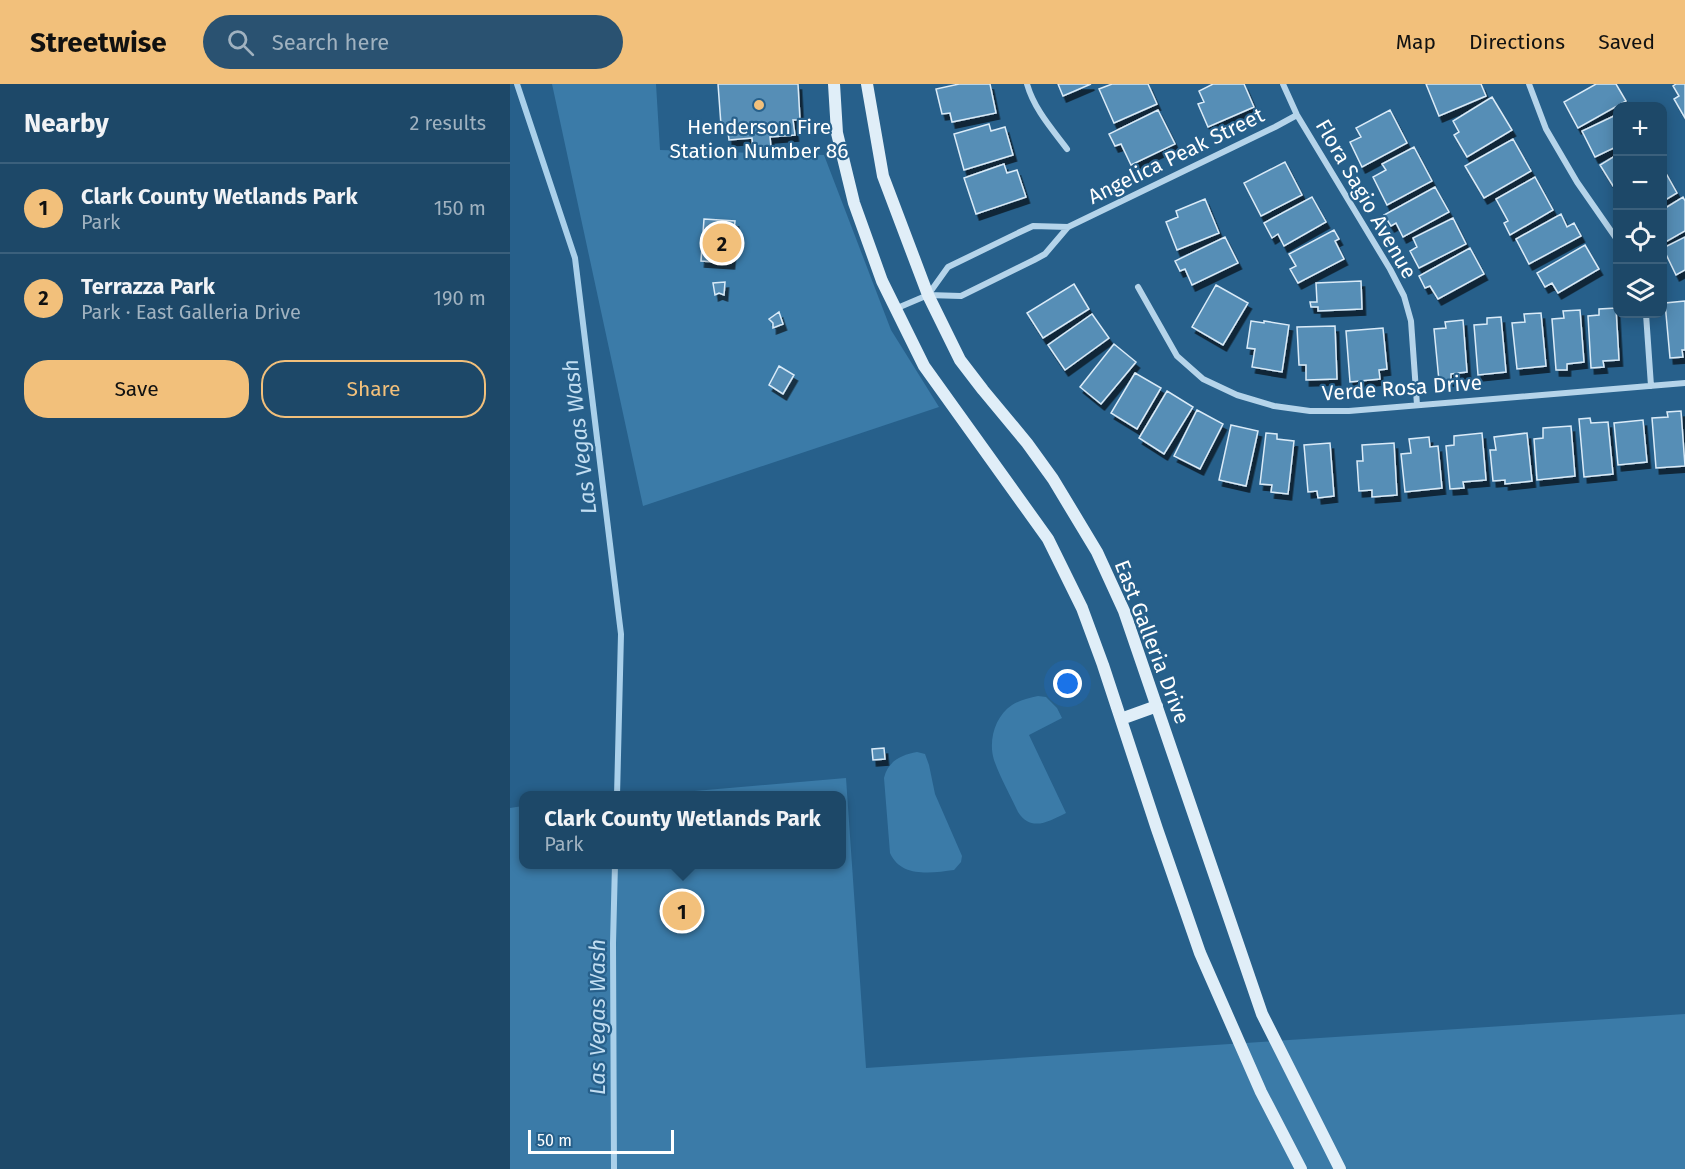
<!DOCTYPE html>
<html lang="en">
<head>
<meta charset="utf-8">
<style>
	:root { --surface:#1d4868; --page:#2a5271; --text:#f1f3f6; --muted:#a0b2c0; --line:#3b607c; --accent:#f2c07b }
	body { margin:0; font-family:"Fira Sans",sans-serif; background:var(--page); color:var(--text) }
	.controls { position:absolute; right:18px; top:18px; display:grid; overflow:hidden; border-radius:12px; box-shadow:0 3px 15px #0003 }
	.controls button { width:54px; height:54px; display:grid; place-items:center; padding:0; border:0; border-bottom:2px solid var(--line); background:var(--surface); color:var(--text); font:30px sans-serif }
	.scale { position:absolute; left:18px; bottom:15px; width:146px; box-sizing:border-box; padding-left:6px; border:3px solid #fff; border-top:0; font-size:16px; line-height:21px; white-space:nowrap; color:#fff; -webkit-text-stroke:4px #27608b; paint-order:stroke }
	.you { position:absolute; left:558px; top:600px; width:21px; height:21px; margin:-15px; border:4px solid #fff; border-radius:50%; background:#1a73e8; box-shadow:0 0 0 9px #1a73e833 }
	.badge { display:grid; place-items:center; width:39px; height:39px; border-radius:50%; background:var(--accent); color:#111; font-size:20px; font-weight:700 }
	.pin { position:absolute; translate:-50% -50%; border:3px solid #fff; box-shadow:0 2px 6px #0006 }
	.popup { position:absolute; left:9px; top:707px; width:327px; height:78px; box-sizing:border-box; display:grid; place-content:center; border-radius:12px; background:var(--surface); filter:drop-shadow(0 2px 4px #0005); font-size:20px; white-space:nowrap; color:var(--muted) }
	.popup b { font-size:22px; color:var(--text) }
	.popup::after { content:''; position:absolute; left:50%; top:100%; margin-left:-12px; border:12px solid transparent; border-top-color:var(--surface) }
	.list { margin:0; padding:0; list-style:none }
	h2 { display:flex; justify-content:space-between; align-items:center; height:78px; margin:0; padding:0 24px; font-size:26px }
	h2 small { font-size:20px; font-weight:400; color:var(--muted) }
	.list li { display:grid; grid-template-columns:39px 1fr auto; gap:18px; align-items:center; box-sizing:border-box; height:90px; padding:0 24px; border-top:2px solid var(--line) }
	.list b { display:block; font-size:22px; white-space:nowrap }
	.list p { margin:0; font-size:20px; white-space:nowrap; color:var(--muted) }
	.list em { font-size:20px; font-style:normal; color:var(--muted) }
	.actions { display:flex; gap:12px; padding:18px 24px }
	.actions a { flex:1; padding:14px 0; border:2px solid var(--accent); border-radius:24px; text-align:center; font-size:21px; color:var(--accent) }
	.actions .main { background:var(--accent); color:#111 }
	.icon { flex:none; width:33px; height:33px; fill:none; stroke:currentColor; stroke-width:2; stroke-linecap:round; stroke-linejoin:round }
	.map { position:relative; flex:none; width:1175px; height:1085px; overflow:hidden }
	header { display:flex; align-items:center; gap:36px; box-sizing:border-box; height:84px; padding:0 30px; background:var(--accent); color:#111 }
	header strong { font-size:28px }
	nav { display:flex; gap:33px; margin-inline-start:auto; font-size:21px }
	.search { width:420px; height:54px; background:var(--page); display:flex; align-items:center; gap:15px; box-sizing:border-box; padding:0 21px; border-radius:33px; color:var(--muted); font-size:22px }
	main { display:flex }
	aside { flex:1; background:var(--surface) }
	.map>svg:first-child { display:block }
	.green { fill:#3b7ba8 }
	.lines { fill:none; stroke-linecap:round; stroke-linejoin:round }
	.stream { stroke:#aad0ea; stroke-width:6 }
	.building { fill:#578eb6; stroke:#daebf8; stroke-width:1.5; filter:url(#shadow) }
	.minor { stroke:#b5d4ea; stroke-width:6 }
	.secondary { stroke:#e0eef8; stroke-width:12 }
	.poi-dot { fill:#f2c07b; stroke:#27608b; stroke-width:2 }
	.labels { text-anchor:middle; stroke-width:4.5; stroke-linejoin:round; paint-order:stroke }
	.poi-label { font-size:21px; fill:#fff; stroke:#27608b }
	.street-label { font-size:21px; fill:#fff; stroke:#27608b }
	.water-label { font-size:22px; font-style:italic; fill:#c1ddf1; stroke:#27608b }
</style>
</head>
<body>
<header>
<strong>Streetwise</strong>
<div class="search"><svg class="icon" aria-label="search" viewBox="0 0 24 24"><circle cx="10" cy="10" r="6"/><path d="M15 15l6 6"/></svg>Search here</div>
<nav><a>Map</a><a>Directions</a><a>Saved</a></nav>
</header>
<main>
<aside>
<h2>Nearby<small>2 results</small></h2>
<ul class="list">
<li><span class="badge">1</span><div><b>Clark County Wetlands Park</b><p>Park</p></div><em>150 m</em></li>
<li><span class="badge">2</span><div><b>Terrazza Park</b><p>Park · East Galleria Drive</p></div><em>190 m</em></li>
</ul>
<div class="actions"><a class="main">Save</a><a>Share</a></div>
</aside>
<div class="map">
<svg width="1175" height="1085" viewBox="0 0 1175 1085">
	<defs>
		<filter id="shadow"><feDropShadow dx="3.5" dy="6" stdDeviation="0" flood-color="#0009"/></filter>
	</defs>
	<rect width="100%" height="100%" fill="#27608b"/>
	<path class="green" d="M 42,0 L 146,0 L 150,66 L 314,71 L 381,246 L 429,323 L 133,422 Z
		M 528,612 L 536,613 L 547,624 L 552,634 L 519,651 L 556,729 C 538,738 521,748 508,728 C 500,711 490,693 484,676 C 478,657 485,632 502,621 C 510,616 519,614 528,612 Z
		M 407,668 L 415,670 L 419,681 L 425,710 L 452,772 L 451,778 L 444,786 C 422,789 391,794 380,769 L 374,694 C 378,677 391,671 407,668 Z
		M 336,694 L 356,984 L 1175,930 L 1175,1085 L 0,1085 L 0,724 L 13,722 L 13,780 L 331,780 L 331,712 L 138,711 Z"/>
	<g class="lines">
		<path class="stream" d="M 7,0 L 65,174 L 111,550 L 107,712
			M 104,1085 L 103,859 L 105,780"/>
	</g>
	<path class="building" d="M 208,0 L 288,0 L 290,36 L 283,36 L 285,51 L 260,53 L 261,63 L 243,64 L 242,54 L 219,56 L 217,40 L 211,41 Z
		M 449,0 L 480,0 L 486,29 L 442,38 L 440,29 L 432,30 L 426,5 Z
		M 548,0 L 581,0 L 553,12 Z
		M 602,0 L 638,0 L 647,20 L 604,39 L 589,5 Z
		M 703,0 L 734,0 L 744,23 L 698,43 L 688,20 L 694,18 L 689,7 Z
		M 916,0 L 971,0 L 976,12 L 929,32 Z
		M 1086,0 L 1106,0 L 1116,17 L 1068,44 L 1054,18 Z
		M 1166,0 L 1175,0 L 1175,34 L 1164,15 L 1169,12 L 1163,2 Z
		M 982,13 L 1002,46 L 957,73 L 944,51 L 949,48 L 943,37 Z
		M 648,26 L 665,60 L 621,81 L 611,60 L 605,62 L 599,50 Z
		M 880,26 L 897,59 L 852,83 L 840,58 L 851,53 L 846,44 Z
		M 1108,30 L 1108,62 L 1085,73 L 1072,47 Z
		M 479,40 L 481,47 L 495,43 L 503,71 L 454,86 L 444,50 Z
		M 1003,55 L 1021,87 L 974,114 L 955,82 Z
		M 904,63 L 922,97 L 877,121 L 863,93 L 876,86 L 872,80 Z
		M 1108,70 L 1108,104 L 1105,105 L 1090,81 Z
		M 775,78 L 792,111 L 751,132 L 734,99 Z
		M 494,80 L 497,89 L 507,86 L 516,113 L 466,130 L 454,94 Z
		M 1153,84 L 1167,109 L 1152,118 L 1152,85 Z
		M 1025,93 L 1043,126 L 1000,151 L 994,139 L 998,137 L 986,115 Z
		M 925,103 L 939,128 L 893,153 L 886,139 L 881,142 L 874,131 Z
		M 802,113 L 816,138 L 774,162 L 768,150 L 762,154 L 754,139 Z
		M 1173,113 L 1175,117 L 1175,147 L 1152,160 L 1152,126 Z
		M 695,115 L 709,149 L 667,166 L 656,138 L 668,133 L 666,127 Z
		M 1051,130 L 1057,143 L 1064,139 L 1071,152 L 1019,180 L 1006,155 Z
		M 943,134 L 956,160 L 909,184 L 900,167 L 907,163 L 903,154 Z
		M 194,135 L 225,137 L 221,179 L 191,177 Z
		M 824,146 L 829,155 L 825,157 L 834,175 L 788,199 L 780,185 L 786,182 L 779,170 Z
		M 715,153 L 728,179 L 682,201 L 675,185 L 670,187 L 665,177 Z
		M 1175,153 L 1175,186 L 1166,191 L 1153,164 Z
		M 1075,161 L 1089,185 L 1048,209 L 1042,199 L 1035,203 L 1027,189 Z
		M 960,164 L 974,190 L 928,215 L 920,202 L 915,204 L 909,192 Z
		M 851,197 L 852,225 L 808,227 L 808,223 L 801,223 L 800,218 L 807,218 L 806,199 Z
		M 215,198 L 214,211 L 209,209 L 205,211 L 203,199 Z
		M 564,200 L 579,225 L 533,254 L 517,229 Z
		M 706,201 L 738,219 L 713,261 L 682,243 Z
		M 1175,217 L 1175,266 L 1172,266 L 1173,273 L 1160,274 L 1155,219 Z
		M 1106,224 L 1109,276 L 1093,277 L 1094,283 L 1081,284 L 1078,232 L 1089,231 L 1089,225 Z
		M 1070,226 L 1074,278 L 1057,280 L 1057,286 L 1046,286 L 1042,235 L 1054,234 L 1053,227 Z
		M 269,228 L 273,240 L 263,244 L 263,239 L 259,235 Z
		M 1031,229 L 1036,282 L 1007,285 L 1002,239 L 1015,238 L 1014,230 Z
		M 582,230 L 599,254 L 555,286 L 538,261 Z
		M 991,233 L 996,288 L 968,291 L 964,241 L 977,240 L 977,234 Z
		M 953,236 L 957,288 L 941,290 L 941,296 L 929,297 L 924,245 L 936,244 L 935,238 Z
		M 741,237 L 754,239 L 754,237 L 779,241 L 772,288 L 742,283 L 745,265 L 737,264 Z
		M 825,242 L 827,295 L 796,296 L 796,281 L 789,281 L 787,243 Z
		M 873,244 L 877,285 L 869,286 L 870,295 L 840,298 L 836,247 Z
		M 604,260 L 626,278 L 591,320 L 570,303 Z
		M 269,282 L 284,291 L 273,310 L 259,301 Z
		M 625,289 L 651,304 L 627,345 L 601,329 Z
		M 657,307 L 683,323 L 654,370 L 629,354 Z
		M 687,326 L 713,340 L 690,385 L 664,372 Z
		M 1171,327 L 1175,382 L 1146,384 L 1142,334 L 1158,333 L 1157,328 Z
		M 1080,334 L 1081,339 L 1098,338 L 1103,390 L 1074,393 L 1069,335 Z
		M 1133,336 L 1137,378 L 1108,381 L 1104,339 Z
		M 721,341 L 748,347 L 736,402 L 709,396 Z
		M 1061,342 L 1065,392 L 1027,396 L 1024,355 L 1033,354 L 1033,344 Z
		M 756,349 L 767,350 L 767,355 L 784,357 L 778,410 L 761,408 L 762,401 L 750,400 Z
		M 972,349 L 976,396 L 953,398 L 954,404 L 940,405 L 936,362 L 944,361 L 944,352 Z
		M 1017,349 L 1022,397 L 995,400 L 995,396 L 983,397 L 980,366 L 986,366 L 984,353 Z
		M 919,353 L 920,363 L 928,362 L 932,404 L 895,408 L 891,370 L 901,369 L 899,355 Z
		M 820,359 L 824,412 L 808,414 L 807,407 L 798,408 L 794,361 Z
		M 884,359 L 887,411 L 862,413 L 862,406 L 849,407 L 847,377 L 853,377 L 852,361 Z
		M 374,664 L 375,675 L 363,676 L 362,665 Z"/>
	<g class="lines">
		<path class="minor" d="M 517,0 C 524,25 542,45 557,65
			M 773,0 L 787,31 L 880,185 L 894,212 L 901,237 L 907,321
			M 1019,0 L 1036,45 L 1067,98 L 1108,157
			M 628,203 L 667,272 L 693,295 L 727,311 L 764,322 L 800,327 L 839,327 L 1175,299
			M 418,211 L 438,183 L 510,148 L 523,142 L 558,143
			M 385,225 L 418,211 L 451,212 L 524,176 L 535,170 L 558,143 L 765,43 L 787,31
			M 1136,230 L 1141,302"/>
		<path class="secondary" d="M 324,0 L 327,49 L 344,119 L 372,197 L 414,282 L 538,455 L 572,524 L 593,581 L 647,745 L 690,869 L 751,1008 L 791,1085
			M 357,0 L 373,92 L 418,211 L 450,276 L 473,306 L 517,359 L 543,395 L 587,468 L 614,527 L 752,930 L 830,1085
			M 611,635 L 647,622"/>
	</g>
	<circle class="poi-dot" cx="249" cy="21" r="6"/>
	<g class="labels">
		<g class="poi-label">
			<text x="249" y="50">Henderson Fire<tspan x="249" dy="24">Station Number 86</tspan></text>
		</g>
		<g class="street-label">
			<text transform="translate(666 72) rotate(-26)" y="7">Angelica Peak Street</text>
			<text transform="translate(856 115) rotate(60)" y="7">Flora Sagio Avenue</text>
			<text transform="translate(892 304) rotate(-4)" y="7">Verde Rosa Drive</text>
			<text transform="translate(642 558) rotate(69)" y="7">East Galleria Drive</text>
		</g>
		<g class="water-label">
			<text transform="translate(69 353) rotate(-97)" y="8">Las Vegas Wash</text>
			<text transform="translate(87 933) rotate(-90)" y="8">Las Vegas Wash</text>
		</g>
	</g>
</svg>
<div class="controls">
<button>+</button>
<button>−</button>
<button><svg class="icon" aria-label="locate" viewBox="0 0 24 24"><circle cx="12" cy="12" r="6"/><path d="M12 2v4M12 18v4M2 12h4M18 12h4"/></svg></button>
<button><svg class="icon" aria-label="layers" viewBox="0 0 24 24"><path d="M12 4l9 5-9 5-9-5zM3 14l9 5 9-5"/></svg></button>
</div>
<div class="scale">50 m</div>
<div class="you"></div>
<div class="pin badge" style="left:172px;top:827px">1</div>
<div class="popup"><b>Clark County Wetlands Park</b>Park</div>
<div class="pin badge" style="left:212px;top:159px">2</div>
</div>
</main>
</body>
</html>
